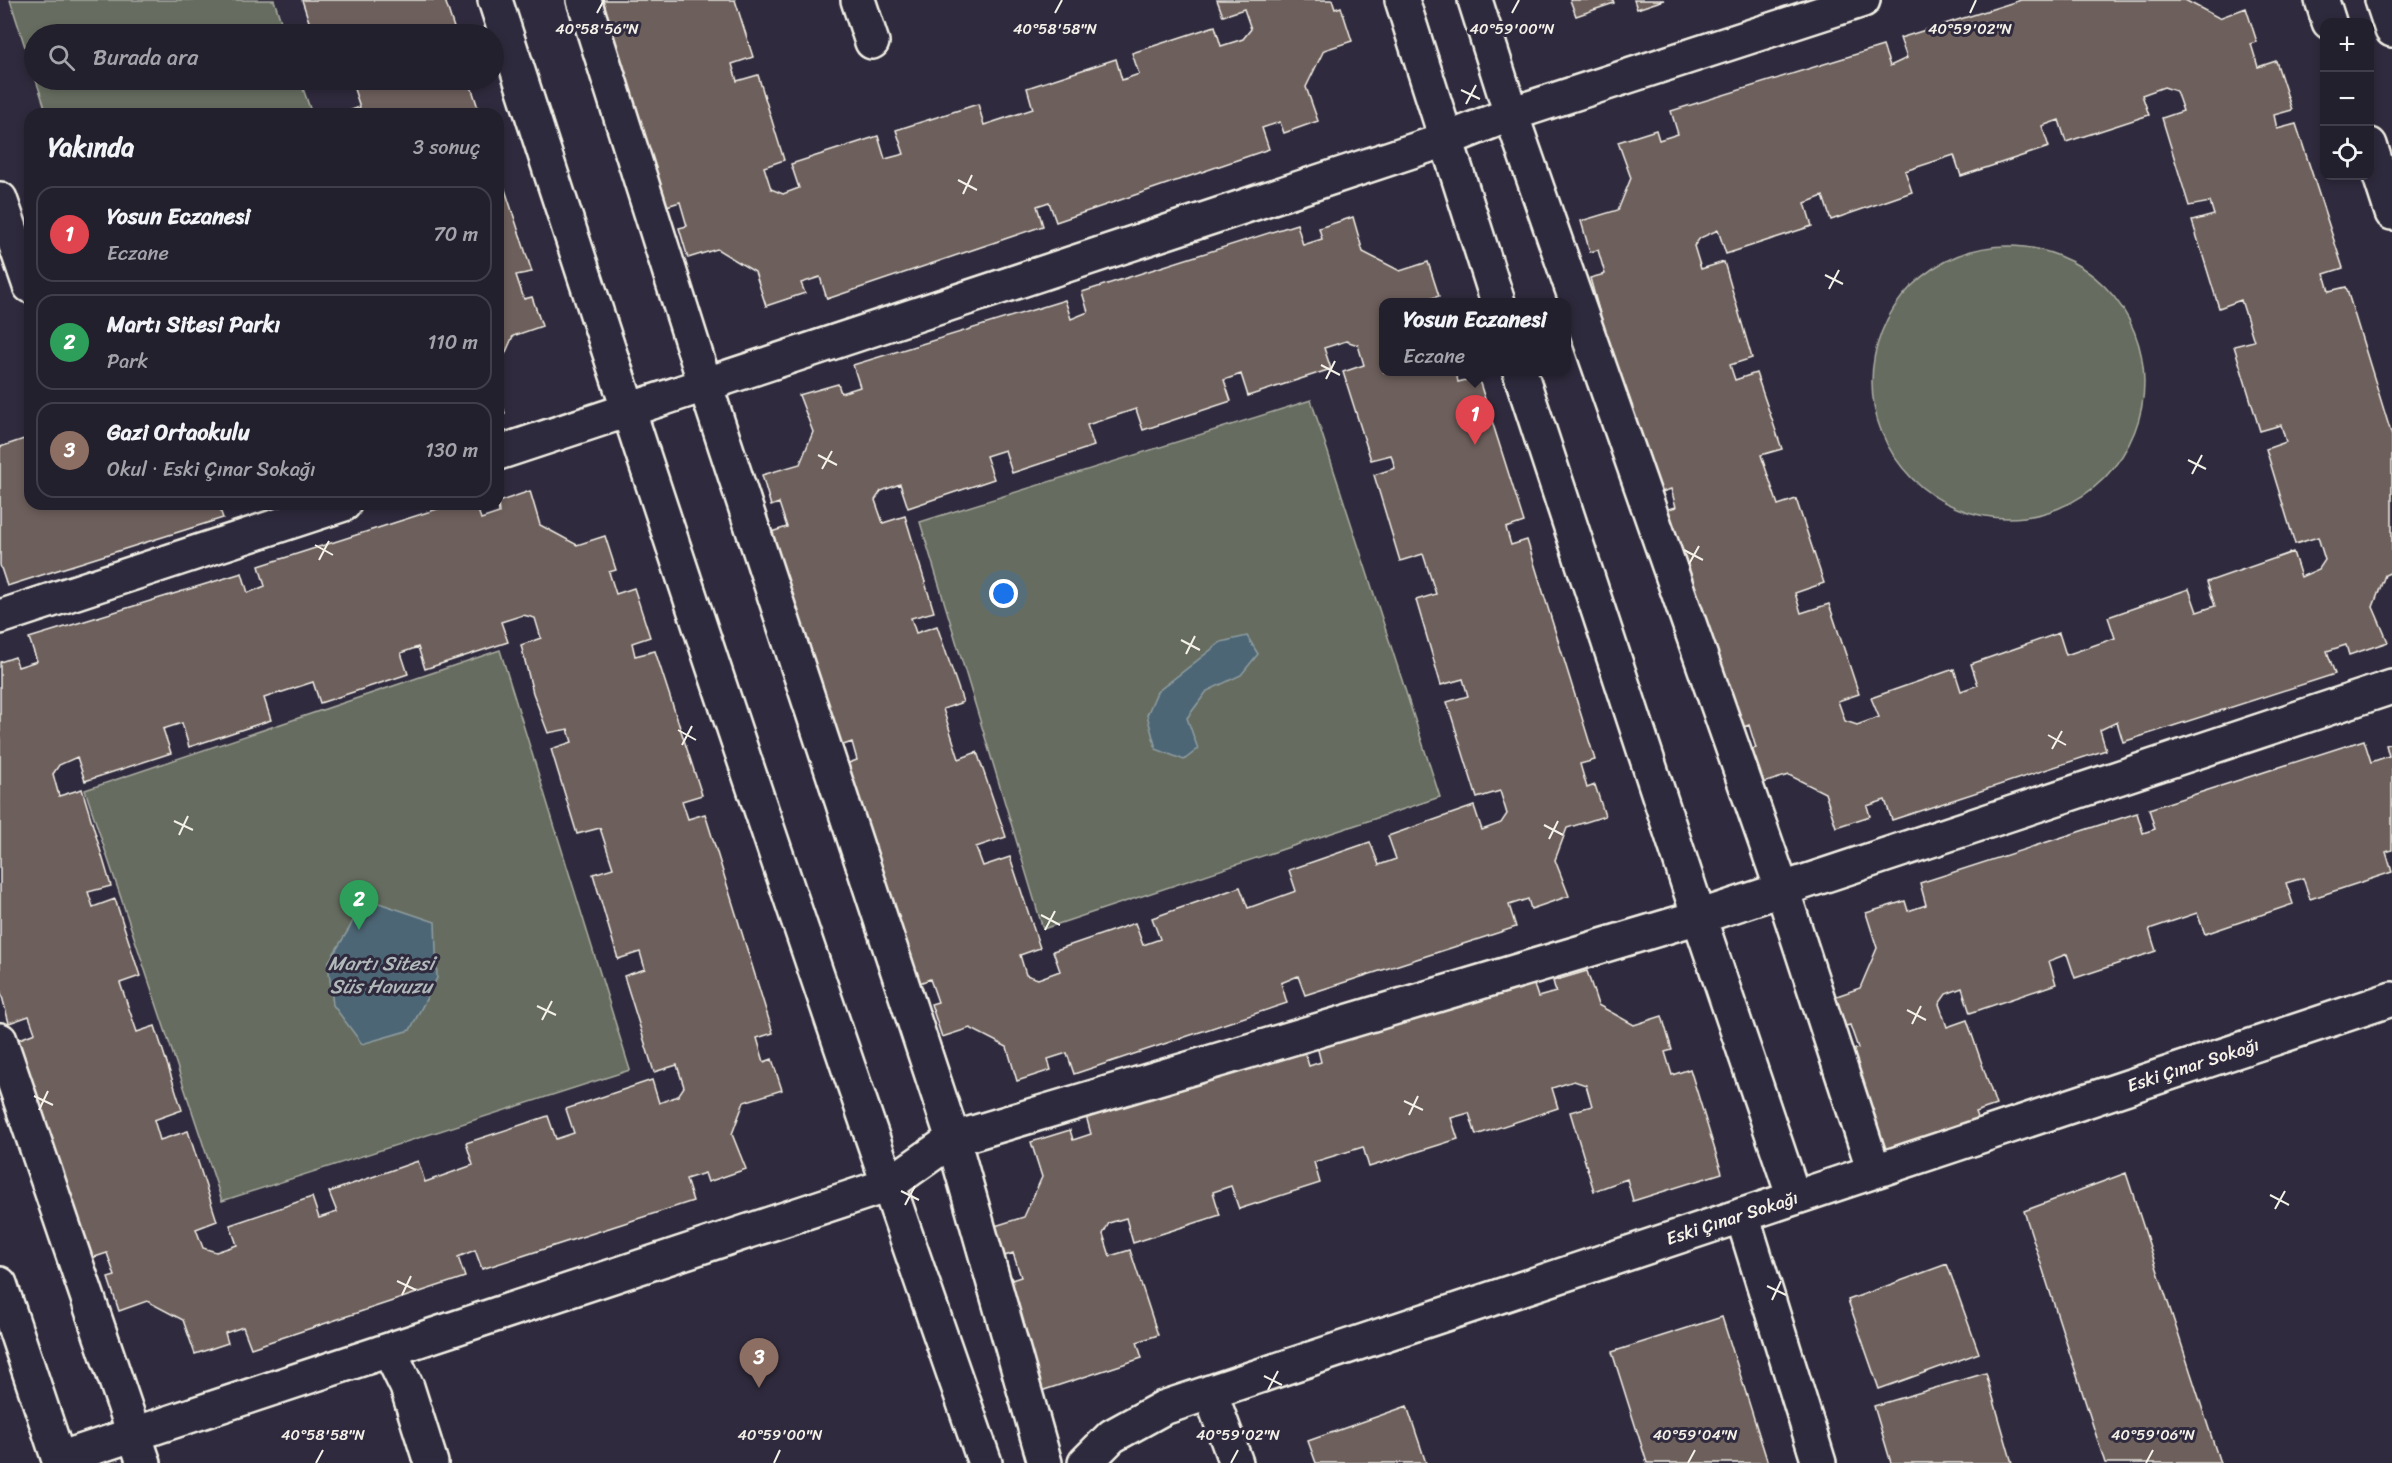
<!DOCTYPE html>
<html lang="tr">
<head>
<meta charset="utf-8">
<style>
	:root { --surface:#23202e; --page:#2f2d3a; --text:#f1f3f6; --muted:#a3a3aa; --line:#403e4a; --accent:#ea580c }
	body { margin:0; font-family:Sriracha,sans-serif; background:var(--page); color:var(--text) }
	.controls { position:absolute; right:18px; top:18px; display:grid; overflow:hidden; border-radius:12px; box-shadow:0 3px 9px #0003 }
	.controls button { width:54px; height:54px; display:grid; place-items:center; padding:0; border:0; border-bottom:2px solid var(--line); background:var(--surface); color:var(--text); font:30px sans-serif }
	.you { position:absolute; left:1004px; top:594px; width:21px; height:21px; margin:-15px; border:4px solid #fff; border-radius:50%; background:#1a73e8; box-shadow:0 0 0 9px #1a73e833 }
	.badge { display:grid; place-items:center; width:39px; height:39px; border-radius:50%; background:var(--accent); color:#fff; font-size:20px; font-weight:700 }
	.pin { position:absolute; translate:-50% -50px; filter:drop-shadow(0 2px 3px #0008) }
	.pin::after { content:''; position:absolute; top:32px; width:21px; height:18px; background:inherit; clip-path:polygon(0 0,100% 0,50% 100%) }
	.popup { position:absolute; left:1379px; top:298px; width:192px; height:78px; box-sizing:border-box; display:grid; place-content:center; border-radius:12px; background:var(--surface); filter:drop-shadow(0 2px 4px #0005); font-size:20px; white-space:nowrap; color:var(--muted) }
	.popup b { font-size:22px; color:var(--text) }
	.popup::after { content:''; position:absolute; left:50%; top:100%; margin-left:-12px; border:12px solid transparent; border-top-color:var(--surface) }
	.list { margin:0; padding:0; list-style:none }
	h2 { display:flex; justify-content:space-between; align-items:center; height:78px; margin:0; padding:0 24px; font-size:26px }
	h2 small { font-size:20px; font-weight:400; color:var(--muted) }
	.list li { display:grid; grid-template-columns:39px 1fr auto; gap:18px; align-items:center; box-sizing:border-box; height:96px; margin:0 12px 12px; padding:0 12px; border:2px solid var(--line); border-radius:18px }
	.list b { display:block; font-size:22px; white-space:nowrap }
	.list p { margin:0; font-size:20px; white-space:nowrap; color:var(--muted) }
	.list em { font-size:20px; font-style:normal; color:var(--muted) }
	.icon { flex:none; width:33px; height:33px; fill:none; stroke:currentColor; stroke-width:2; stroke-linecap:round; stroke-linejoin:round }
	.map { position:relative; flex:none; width:2392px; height:1463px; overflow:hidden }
	.search { position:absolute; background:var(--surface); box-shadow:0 3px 9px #0003; left:24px; top:24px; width:480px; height:66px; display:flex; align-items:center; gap:15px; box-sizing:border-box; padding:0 21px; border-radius:33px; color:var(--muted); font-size:22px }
	.panel { position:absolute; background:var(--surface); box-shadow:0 3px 9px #0003; left:24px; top:108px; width:480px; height:402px; border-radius:18px }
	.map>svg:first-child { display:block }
	.green { fill:#666d60; stroke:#adafa4; stroke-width:1.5 }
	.water { fill:#4d6675; stroke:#909ea3; stroke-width:1.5 }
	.building { fill:#6d5e5b; stroke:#f4f1e8; stroke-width:1.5; fill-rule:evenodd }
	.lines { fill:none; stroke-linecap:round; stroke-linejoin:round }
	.minor-casing { stroke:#f4f1e8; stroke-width:38 }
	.minor { stroke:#2f2a3d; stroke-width:33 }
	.ticks { fill:none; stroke:#f4f1e8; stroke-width:2 }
	.labels { text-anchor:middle; stroke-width:6; stroke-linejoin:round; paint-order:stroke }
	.street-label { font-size:18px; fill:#f4f1e8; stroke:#2f2a3d }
	.water-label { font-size:20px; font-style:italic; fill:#b1b9ba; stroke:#2f2a3d }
	.ticks-label { font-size:15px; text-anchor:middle; fill:#f4f1e8; stroke:#2f2a3d; stroke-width:6; stroke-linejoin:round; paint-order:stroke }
</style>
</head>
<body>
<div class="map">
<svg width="2392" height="1463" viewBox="0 0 2392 1463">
	<rect width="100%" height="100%" fill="#2f2a3d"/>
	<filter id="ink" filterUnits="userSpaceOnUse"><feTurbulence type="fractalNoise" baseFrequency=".0167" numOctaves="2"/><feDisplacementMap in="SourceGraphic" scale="12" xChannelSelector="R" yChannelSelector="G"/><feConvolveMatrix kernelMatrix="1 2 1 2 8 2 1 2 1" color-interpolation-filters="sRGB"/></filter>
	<g filter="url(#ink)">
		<path class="green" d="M 10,0 L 274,0 L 285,34 L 34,34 L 34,75 Z
			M 36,80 L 300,80 L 312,114 L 47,114 Z
			M1872 382a136 136 0 1 1 272 0a136 136 0 1 1-272 0Z
			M 1311,400 L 1440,797 L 1043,929 L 920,522 Z
			M 500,650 L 630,1070 L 222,1201 L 85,790 Z"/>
		<path class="water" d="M 1247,636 L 1258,654 L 1241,675 L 1207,691 L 1187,718 L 1198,749 L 1184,760 L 1156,749 L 1147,715 L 1157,692 L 1221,642 Z
			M 364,898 L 435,922 L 437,978 L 410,1030 L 362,1044 L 333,1005 L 328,963 L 349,929 Z"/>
		<path class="building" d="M 302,0 L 445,0 L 456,34 L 313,34 Z
			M 596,0 L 735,0 L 753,57 L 732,64 L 737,81 L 758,75 L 784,160 L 764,167 L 771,189 L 783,194 L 799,188 L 791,164 L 878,136 L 885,159 L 904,154 L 896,130 L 978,104 L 984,125 L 1033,109 L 1027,88 L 1116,59 L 1122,80 L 1139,74 L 1132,53 L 1215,26 L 1221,46 L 1243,39 L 1251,29 L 1244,9 L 1223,16 L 1217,0 L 1332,0 L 1335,9 L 1341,7 L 1352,41 L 1324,50 L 1306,87 L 1318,121 L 1284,133 L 1280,122 L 1262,128 L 1269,149 L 1056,222 L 1049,202 L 1037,206 L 1043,226 L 827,299 L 820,277 L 801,283 L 805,293 L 766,306 L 755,272 L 717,249 L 688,258 L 679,228 L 687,226 L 680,202 L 660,208 Z
			M 1570,0 L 1613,0 L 1614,3 L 1576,16 Z
			M 1634,0 L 1664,0 L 1637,9 Z
			M 2021,0 L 2185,0 L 2219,18 L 2246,8 L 2257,42 L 2251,44 L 2258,67 L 2276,61 L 2292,110 L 2274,115 L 2277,129 L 2296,124 L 2343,268 L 2324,274 L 2329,291 L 2346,287 L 2392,436 L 2392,572 L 2385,575 L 2373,607 L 2388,642 L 2349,655 L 2346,645 L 2327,651 L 2335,674 L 2123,742 L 2117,722 L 2100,730 L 2106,750 L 1892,820 L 1885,800 L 1867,806 L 1870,816 L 1836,827 L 1825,793 L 1789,775 L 1760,784 L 1749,750 L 1756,748 L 1749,725 L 1730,732 L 1658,512 L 1676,507 L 1671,489 L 1650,496 L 1590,278 L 1605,274 L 1598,250 L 1590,252 L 1581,221 L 1618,210 L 1631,178 L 1618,142 L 1656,130 L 1659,140 L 1678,134 L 1671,111 L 1883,46 L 1890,66 L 1907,58 L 1900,38 ZM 2164,87 L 2176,91 L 2183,111 L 2162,118 L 2189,206 L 2210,202 L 2214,215 L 2192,221 L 2219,308 L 2241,300 L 2254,341 L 2234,346 L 2260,431 L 2281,425 L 2286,442 L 2266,449 L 2295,544 L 2318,537 L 2325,560 L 2319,569 L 2301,577 L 2293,552 L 2207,582 L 2215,606 L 2197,612 L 2189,589 L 2108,617 L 2115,638 L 2066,655 L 2059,633 L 1971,664 L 1978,685 L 1961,691 L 1954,669 L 1871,698 L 1879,717 L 1857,725 L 1845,721 L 1838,701 L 1859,694 L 1829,604 L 1801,613 L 1795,593 L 1824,583 L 1796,499 L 1778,505 L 1761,455 L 1782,449 L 1756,373 L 1735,380 L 1730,365 L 1752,358 L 1724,262 L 1701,269 L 1694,246 L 1700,238 L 1718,230 L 1726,254 L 1812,226 L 1805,203 L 1823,196 L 1831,220 L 1912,192 L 1905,171 L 1954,155 L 1961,176 L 2049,147 L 2042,126 L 2059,120 L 2066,142 L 2149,115 L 2142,95 Z
			M 351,80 L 469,80 L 480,114 L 340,114 L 360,107 Z
			M 498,168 L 532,272 L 516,275 L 524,299 L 532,297 L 542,326 L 513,336 L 498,370 Z
			M 1353,217 L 1363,252 L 1400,271 L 1428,262 L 1439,296 L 1432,298 L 1433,302 L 1384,302 L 1384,372 L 1456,372 L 1458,382 L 1478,377 L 1524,522 L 1506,528 L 1511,545 L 1527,540 L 1595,760 L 1580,764 L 1587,788 L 1595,785 L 1605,816 L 1567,828 L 1555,860 L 1569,896 L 1531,909 L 1528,899 L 1509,905 L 1516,927 L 1305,995 L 1298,976 L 1281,983 L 1287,1003 L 1074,1074 L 1067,1053 L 1048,1059 L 1051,1070 L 1017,1081 L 1007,1047 L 970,1028 L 942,1037 L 931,1004 L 938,1002 L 930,979 L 912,986 L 840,766 L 857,760 L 852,742 L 832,749 L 799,625 L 771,532 L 787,527 L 779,503 L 771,506 L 762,475 L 800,464 L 813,432 L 799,395 L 838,384 L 841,393 L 860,387 L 853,365 L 1065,300 L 1071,319 L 1088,312 L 1082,292 L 1297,224 L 1303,245 L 1322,239 L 1319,228 ZM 1346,341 L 1358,345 L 1364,365 L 1343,372 L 1371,460 L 1391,455 L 1395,468 L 1374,475 L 1400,561 L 1423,554 L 1436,594 L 1416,600 L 1441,685 L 1463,679 L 1468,696 L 1447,702 L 1477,798 L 1500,791 L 1507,814 L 1501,823 L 1482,830 L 1474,806 L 1388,836 L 1396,859 L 1379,865 L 1370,842 L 1289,870 L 1296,891 L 1248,908 L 1240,887 L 1152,918 L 1160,939 L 1143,945 L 1135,923 L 1053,951 L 1060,971 L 1038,979 L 1026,975 L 1020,955 L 1040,948 L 1010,857 L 983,866 L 976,847 L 1006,837 L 977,752 L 959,759 L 943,709 L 963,702 L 937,626 L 916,633 L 911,618 L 934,612 L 905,516 L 883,523 L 875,500 L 881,491 L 900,484 L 908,508 L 994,479 L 986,456 L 1005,450 L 1012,473 L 1094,446 L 1087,425 L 1136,409 L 1143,430 L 1231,401 L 1224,380 L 1241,374 L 1248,396 L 1331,369 L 1324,348 Z
			M 498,390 L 505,413 L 498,416 Z
			M 30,437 L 30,504 L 218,504 L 223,518 L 7,586 L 0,565 L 0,447 Z
			M 530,491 L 540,525 L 577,545 L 605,536 L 616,570 L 609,572 L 616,594 L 634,588 L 650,637 L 632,643 L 635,656 L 655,651 L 702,795 L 682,801 L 688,819 L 705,814 L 773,1033 L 757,1038 L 764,1062 L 772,1059 L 782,1090 L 744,1102 L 732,1134 L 746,1169 L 708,1182 L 705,1173 L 686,1179 L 693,1201 L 482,1269 L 475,1250 L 458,1257 L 465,1277 L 251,1348 L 243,1327 L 225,1333 L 228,1343 L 195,1354 L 183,1320 L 147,1301 L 119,1311 L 108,1278 L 115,1276 L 107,1253 L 89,1259 L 17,1040 L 35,1033 L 29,1016 L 9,1023 L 0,989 L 0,662 L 15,657 L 18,667 L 37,661 L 29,638 L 242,573 L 248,593 L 265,586 L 259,566 L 453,504 L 476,504 L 481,519 L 499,513 L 498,502 ZM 523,615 L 535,618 L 541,638 L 521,645 L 533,693 L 548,733 L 568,729 L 572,742 L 551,749 L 577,834 L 600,828 L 613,868 L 593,874 L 618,959 L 640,952 L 645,969 L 624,976 L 654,1072 L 677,1065 L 684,1087 L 678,1096 L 659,1103 L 652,1080 L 566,1109 L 574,1133 L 556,1139 L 548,1116 L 466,1143 L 473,1165 L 425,1182 L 418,1161 L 329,1192 L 337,1212 L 319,1218 L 312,1197 L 230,1225 L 237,1245 L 216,1252 L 203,1248 L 196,1229 L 217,1221 L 188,1131 L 160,1140 L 154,1120 L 182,1110 L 155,1026 L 137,1032 L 120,983 L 140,976 L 115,899 L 93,907 L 88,892 L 111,886 L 82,789 L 59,796 L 53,774 L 59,765 L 77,757 L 85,781 L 171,753 L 163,729 L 182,723 L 189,747 L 271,720 L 264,698 L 313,682 L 320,703 L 408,674 L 401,653 L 418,647 L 425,669 L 508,642 L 501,622 Z
			M 2364,740 L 2371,762 L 2389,756 L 2386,745 L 2392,743 L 2392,850 L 2386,852 L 2392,872 L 2310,899 L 2303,878 L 2286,883 L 2293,904 L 2205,934 L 2197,913 L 2149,929 L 2156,951 L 2075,978 L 2067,954 L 2049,961 L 2056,984 L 1970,1013 L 1962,988 L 1946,994 L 1939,1004 L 1947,1027 L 1967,1020 L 1996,1105 L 1975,1112 L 1981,1128 L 1877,1164 L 1839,1055 L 1858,1048 L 1850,1025 L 1842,1027 L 1831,998 L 1860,988 L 1877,948 L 1866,913 L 1905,901 L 1908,911 L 1926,905 L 1920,883 L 2137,813 L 2143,833 L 2155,829 L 2149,809 Z
			M 1587,971 L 1598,1005 L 1634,1025 L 1662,1016 L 1672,1050 L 1665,1052 L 1672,1075 L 1690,1069 L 1722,1173 L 1633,1201 L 1627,1179 L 1594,1191 L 1570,1112 L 1592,1106 L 1586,1085 L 1574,1081 L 1552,1088 L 1558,1108 L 1476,1135 L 1469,1113 L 1451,1118 L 1458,1139 L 1369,1167 L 1363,1147 L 1314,1162 L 1320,1183 L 1239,1209 L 1231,1186 L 1213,1192 L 1220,1215 L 1133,1243 L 1126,1218 L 1109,1223 L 1103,1234 L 1110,1256 L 1130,1250 L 1158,1335 L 1137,1342 L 1142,1358 L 1038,1392 L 1002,1283 L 1021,1277 L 1013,1253 L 1005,1256 L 995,1226 L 1024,1217 L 1042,1177 L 1031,1142 L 1070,1130 L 1073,1140 L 1091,1134 L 1085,1112 L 1303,1046 L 1309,1066 L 1321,1062 L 1316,1042 L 1531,976 L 1538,997 L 1556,992 L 1553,981 Z
			M 2126,1173 L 2220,1463 L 2105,1463 L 2024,1211 Z
			M 1947,1264 L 1979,1353 L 1879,1389 L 1848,1300 Z
			M 1722,1317 L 1768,1463 L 1647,1463 L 1612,1352 Z
			M 1986,1373 L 2012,1463 L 1891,1463 L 1874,1406 Z
			M 1407,1406 L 1426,1463 L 1316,1463 L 1308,1441 Z"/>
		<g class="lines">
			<g class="minor-casing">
				<path id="minor" d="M 495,0 C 653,490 815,978 985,1463
					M 584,0 L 705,384 L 953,1139 L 1045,1463
					M 858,0 L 872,42
					M 1402,0 L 1498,302
					M 1475,0 L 1511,114 L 1782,889 L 1874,1171
					M 2322,0 L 2329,22
					M 2382,0 L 2392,30
					M 2370,145 L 2392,213
					M 0,199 L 30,286
					M 1520,372 L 1699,917 L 1794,1198
					M 498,453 L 1445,140 L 1511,114 L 1863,0
					M 0,617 L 344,504
					M 0,1040 L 144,1463
					M 1742,1215 L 1819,1463
					M 0,1284 L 60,1463
					M 389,1350 L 407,1387 L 431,1463
					M 1210,1392 L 1236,1463
					M 59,1459 L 888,1185 L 953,1139 L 1699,917 L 2392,687
					M 1085,1463 L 1112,1436 L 1163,1408 L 2392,999"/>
			</g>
			<use href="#minor" class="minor"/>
		</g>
	</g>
	<path class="ticks" d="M 597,13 L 604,0M 1055,13 L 1062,0M 1512,13 L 1519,0M 1970,13 L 1976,0M 1461,90 L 1480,99M 1466,104 L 1476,85M 958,180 L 977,190M 963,194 L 972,175M 1825,275 L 1843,284M 1829,289 L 1839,270M 1321,365 L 1340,375M 1326,379 L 1335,361M 818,455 L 837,465M 2188,460 L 2206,469M 822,469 L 832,451M 2192,474 L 2202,455M 315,545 L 333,555M 1684,550 L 1703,560M 319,560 L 329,541M 1689,564 L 1699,546M 1181,640 L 1200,650M 1186,654 L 1195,636M 678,730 L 696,740M 2048,735 L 2066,745M 682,745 L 692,726M 2052,749 L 2062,731M 174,821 L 193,830M 1544,825 L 1563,835M 179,835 L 188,816M 1549,839 L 1558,821M 1041,915 L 1060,925M 1045,930 L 1055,911M 537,1006 L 556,1015M 1907,1010 L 1926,1020M 542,1020 L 552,1001M 1912,1024 L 1921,1006M 34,1096 L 53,1105M 1404,1101 L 1423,1110M 39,1110 L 48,1091M 1409,1115 L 1418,1096M 901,1191 L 919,1200M 2270,1195 L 2289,1205M 905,1205 L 915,1186M 2275,1209 L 2285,1191M 397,1281 L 416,1290M 1767,1286 L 1786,1295M 402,1295 L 411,1276M 1772,1300 L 1781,1281M 1264,1376 L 1282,1385M 1268,1390 L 1278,1371M 316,1463 L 323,1450M 774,1463 L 780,1450M 1231,1463 L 1238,1450M 1688,1463 L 1695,1450M 2146,1463 L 2153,1450"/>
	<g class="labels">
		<g class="street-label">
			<text transform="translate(2193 1065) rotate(-18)" y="6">Eski Çınar Sokağı</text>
			<text transform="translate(1732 1218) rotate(-18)" y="6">Eski Çınar Sokağı</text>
		</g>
		<g class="water-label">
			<text x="381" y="970">Martı Sitesi<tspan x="381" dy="23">Süs Havuzu</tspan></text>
		</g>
	</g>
	<g class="ticks-label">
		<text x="597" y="34">40°58'56"N</text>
		<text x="1055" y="34">40°58'58"N</text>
		<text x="1512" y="34">40°59'00"N</text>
		<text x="1970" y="34">40°59'02"N</text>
		<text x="323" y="1440">40°58'58"N</text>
		<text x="780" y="1440">40°59'00"N</text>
		<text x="1238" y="1440">40°59'02"N</text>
		<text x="1695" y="1440">40°59'04"N</text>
		<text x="2153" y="1440">40°59'06"N</text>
	</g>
</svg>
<div class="controls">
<button>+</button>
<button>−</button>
<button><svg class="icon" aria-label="locate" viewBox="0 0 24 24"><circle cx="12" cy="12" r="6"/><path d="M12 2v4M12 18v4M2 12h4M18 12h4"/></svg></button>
</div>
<div class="you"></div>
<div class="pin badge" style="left:1475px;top:445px;background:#e0444e">1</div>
<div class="popup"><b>Yosun Eczanesi</b>Eczane</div>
<div class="pin badge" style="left:359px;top:930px;background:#2e9e5b">2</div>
<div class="pin badge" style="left:759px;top:1388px;background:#8d6e63">3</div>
<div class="search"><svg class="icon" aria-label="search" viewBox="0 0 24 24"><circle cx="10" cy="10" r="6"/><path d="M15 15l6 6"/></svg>Burada ara</div>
<section class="panel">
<h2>Yakında<small>3 sonuç</small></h2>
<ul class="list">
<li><span class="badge" style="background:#e0444e">1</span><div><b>Yosun Eczanesi</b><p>Eczane</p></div><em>70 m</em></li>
<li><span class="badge" style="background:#2e9e5b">2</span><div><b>Martı Sitesi Parkı</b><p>Park</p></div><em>110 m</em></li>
<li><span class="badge" style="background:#8d6e63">3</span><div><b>Gazi Ortaokulu</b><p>Okul · Eski Çınar Sokağı</p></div><em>130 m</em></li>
</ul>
</section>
</div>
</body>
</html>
